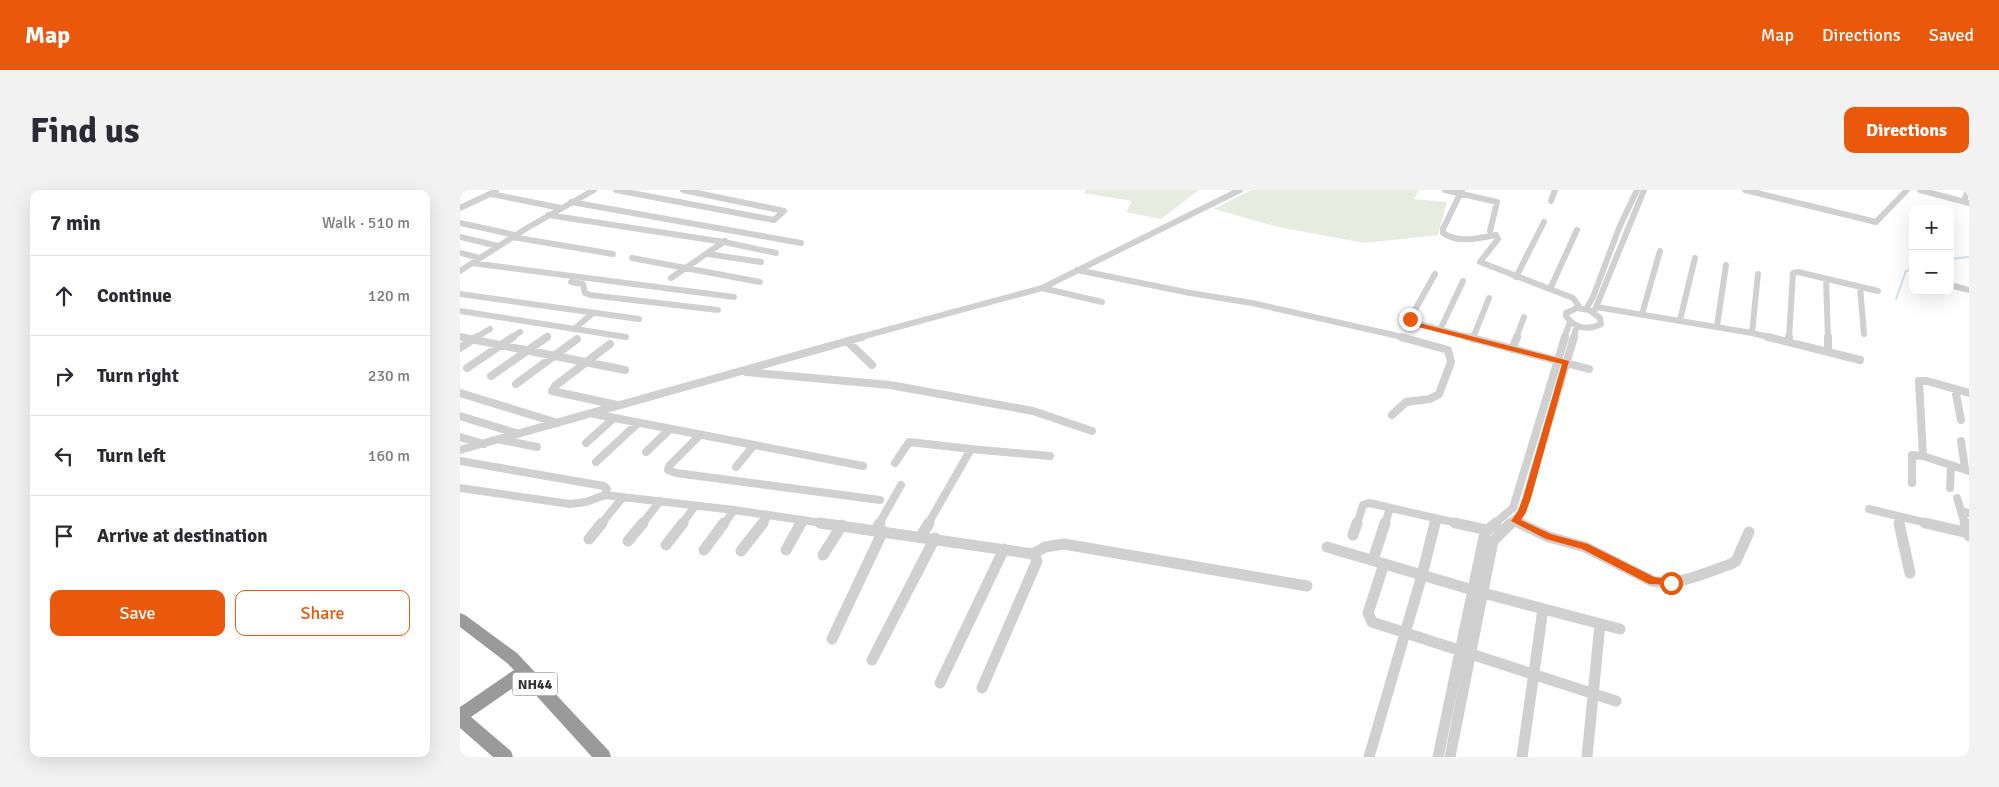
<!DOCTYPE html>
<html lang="en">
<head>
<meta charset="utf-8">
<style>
	:root { --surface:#fff; --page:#f2f2f3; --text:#2b2b33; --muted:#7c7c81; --line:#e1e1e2; --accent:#ea580c }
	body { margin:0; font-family:Signika,sans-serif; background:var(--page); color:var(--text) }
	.controls { position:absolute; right:15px; top:15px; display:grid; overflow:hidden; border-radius:10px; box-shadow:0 5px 20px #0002 }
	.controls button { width:45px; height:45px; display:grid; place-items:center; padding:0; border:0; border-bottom:1px solid var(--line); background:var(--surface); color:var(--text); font:25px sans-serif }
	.stop { position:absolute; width:15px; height:15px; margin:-11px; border:4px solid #ea580c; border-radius:50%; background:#fff }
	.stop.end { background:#ea580c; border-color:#fff; box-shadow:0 1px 5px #0008 }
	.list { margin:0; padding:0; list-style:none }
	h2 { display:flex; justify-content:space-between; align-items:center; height:65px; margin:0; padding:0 20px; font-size:21px }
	h2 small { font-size:16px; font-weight:400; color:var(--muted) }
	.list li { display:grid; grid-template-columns:32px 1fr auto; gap:15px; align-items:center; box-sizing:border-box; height:80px; padding:0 20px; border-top:1px solid var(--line) }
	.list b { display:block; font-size:19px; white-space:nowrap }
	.list em { font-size:16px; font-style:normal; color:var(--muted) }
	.actions { display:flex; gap:10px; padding:15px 20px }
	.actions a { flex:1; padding:11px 0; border:1px solid var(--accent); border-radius:10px; text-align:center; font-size:18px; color:var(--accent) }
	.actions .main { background:var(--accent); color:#fff }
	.icon { flex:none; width:28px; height:28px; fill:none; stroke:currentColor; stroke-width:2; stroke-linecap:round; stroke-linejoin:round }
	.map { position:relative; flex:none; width:1509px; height:567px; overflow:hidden; border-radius:10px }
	header { display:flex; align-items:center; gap:30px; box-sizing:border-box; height:70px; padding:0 25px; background:var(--accent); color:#fff }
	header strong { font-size:24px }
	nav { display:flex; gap:28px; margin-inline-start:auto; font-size:18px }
	.intro { display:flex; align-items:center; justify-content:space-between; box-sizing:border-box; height:120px; padding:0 30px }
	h1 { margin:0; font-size:35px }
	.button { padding:12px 22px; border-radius:10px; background:var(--accent); color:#fff; font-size:18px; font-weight:700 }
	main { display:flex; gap:30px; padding:0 30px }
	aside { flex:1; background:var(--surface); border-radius:10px; box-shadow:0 5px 20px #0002 }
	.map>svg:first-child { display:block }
	.green { fill:#e6ecdf }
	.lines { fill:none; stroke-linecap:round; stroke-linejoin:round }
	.stream { stroke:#cfe2ee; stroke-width:2 }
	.minor-far2 { stroke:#d0d0d0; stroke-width:6 }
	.minor-far1 { stroke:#d0d0d0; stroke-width:8 }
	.minor { stroke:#d0d0d0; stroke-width:11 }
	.highway { fill:#9a9a9a; fill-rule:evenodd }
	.route { fill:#ea580c }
	.labels { text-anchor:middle; stroke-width:5; stroke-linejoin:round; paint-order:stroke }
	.shield { fill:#fff; stroke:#707070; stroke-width:1 }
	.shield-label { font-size:14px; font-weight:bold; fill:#333 }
</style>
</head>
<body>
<header>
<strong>Map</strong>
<nav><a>Map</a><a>Directions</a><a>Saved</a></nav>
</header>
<div class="intro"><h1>Find us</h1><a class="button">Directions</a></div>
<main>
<aside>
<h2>7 min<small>Walk · 510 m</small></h2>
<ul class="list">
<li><svg class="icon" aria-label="ahead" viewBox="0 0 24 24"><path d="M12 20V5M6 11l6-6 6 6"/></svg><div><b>Continue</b></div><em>120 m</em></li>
<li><svg class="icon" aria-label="right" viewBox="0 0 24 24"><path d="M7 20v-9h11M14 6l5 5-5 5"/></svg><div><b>Turn right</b></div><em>230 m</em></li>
<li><svg class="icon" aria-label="left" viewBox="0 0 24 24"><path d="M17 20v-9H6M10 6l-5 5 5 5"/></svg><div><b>Turn left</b></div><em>160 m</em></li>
<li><svg class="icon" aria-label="arrive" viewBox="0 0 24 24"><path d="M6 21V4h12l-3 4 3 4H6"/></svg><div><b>Arrive at destination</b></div></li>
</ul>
<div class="actions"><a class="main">Save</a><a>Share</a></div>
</aside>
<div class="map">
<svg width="1509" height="567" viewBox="0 0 1509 567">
	<rect width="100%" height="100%" fill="#fff"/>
	<path class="green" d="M 626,0 L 739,0 L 701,29 L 666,22 L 672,11 L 624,3 Z
		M 791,0 L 959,0 L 954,9 L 987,12 L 978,45 L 905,53 L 818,37 L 754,19 Z"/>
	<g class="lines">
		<path class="stream" d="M 1490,69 L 1509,67
			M 1436,109 L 1446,81 L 1453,79"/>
		<path class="minor-far2" d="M 156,0 L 314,30 L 324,21 L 223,0
			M 985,0 L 1037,12 L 1030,41
			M 1002,0 L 983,39 L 983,43 C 999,54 1018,48 1036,45
			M 1285,0 L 1416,32 L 1447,0
			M 1460,0 L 1509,13
			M 31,4 L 101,18
			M 1091,11 L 1095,0
			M 1504,11 L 1508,0
			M 111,12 L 341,53
			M 0,18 L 36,1
			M 88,25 L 264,52 L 316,63
			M 0,33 L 55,45
			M 1036,45 L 1038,49 L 1020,72 L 1113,108 L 1120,118
			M 0,47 L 38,56
			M 52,47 L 153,64
			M 0,63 L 20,68
			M 248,64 L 301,72
			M 172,68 L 300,92
			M 12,73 L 274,107
			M 617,80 L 730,103 L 792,113 L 947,148
			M 0,81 L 67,38 L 134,0
			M 975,84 L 950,129 L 951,132 L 1012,148
			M 1056,87 L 1084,32
			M 211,88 L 265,51
			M 1366,89 L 1368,148
			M 111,92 L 123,94 L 125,103 L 130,105 L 258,120
			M 1490,95 L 1509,100
			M 1400,97 L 1404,144
			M 582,98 L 642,112
			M 1090,99 L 1117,40
			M 0,104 L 179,129
			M 1136,117 L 1292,143 L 1313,148
			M 1117,118 L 1129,120 L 1140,128 L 1141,134 C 1128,141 1114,138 1106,126 L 1106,123 Z
			M 1126,119 L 1133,107 L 1159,38 L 1177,0
			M 0,121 L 166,147
			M 1134,122 L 1184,0
			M 1182,124 L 1200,61
			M 1220,130 L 1235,68
			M 1257,136 L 1266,75
			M 114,139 L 133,123
			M 980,140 L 1003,91
			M 1292,143 L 1298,84
			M 0,147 L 6,148
			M 15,148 L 30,139
			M 51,148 L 60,142
			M 85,148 L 88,146
			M 397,148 L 582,98 L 780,0
			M 1013,148 L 1029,108
			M 1056,148 L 1064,127
			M 1104,148 L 1110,132
			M 1113,148 L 1117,136
			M 1329,148 L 1333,83 L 1338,82 L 1418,101"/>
		<path class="minor-far1" d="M 0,147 L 165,180
			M 1008,147 L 1129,179
			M 1308,147 L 1400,170
			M 1368,147 L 1368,161
			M 1013,149 L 1014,147
			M 387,151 L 412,175
			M 1329,151 L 1329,147
			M 150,154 L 95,196 L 92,201 L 157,215
			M 0,158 L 17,147
			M 1052,159 L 1057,147
			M 7,178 L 53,147
			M 286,182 L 430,195 L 573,221 L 632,241
			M 31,186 L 87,147
			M 56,194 L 117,149
			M 1495,199 L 1501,230
			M 0,203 L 98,233
			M 134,224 L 403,276
			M 932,225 L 946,212 L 970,209 L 979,204 L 991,172 L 988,160 L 941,147
			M 0,226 L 59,244
			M 240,245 L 209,276 L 208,280 L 216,283 L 420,310
			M 0,247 L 24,254
			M 42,250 L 77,257
			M 1501,251 L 1505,279
			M 126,253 L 154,228
			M 0,260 L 402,147
			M 186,262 L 210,239
			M 1463,266 L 1459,191 L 1467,191 L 1509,203
			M 0,271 L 144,296 L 147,299 L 145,305 L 274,320 L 369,334
			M 136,272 L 178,233
			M 435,273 L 449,252 L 511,259
			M 276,277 L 294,255
			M 1452,293 L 1452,265 L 1463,266 L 1509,281
			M 0,298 L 110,314 L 126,312 L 145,305
			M 1490,298 L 1491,275
			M 1497,308 L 1501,321
			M 1409,319 L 1471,334
			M 1438,326 L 1440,334
			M 1055,331 L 1061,334
			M 141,334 L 163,307
			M 182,334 L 200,311
			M 222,334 L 235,316
			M 264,334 L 274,320
			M 302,334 L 308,326
			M 341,334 L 343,330
			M 419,334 L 441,295
			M 468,334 L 511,259 L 590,266
			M 897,334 L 903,315 L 909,313 L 1001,334
			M 925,334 L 930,318
			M 975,334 L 976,329
			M 1034,334 L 1053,318 L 1105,147
			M 1050,334 L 1062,322 L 1114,147
			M 1505,334 L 1501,321 L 1509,323"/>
		<path class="minor" d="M 360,333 L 573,364 L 577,371 L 522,498
			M 995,333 L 1027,340
			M 1059,333 L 1089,347 L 1125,357 L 1192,391 C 1217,397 1247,382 1271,374 L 1276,371 L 1289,342
			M 1439,333 L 1450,383
			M 1465,333 L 1508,343
			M 1505,333 L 1509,346
			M 416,340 L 420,333
			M 893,345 L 897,333
			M 461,346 L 469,333
			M 129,349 L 142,333
			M 168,351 L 183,333
			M 206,355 L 223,333
			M 867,357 L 1023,403 L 1160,439
			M 244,360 L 264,333
			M 326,360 L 341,333
			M 281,361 L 303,333
			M 573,364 L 585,357 L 604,354 L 847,396
			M 363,365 L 382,335
			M 913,370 L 925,333
			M 924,374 L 908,423 L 912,432 L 1156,511
			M 372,449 L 423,341
			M 412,470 L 475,348
			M 480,493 L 544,359
			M 909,567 L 962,385 L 975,333
			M 978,567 L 1025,342 L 1036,333
			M 990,567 L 1033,351 L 1051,333
			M 1062,567 L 1083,419
			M 1127,567 L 1140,434"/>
		<path class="highway" d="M 0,423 L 5,425 L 57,463 L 149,561 L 151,567 L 132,567 L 63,491 L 11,527 L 51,561 L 53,567 L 33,567 L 0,538 L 0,517 L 54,480 L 47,473 L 0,437 Z"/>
	</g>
	<path class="route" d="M 948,128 L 952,128 L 955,132 L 1109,171 L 1071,308 L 1066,322 L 1061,330 L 1091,344 L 1128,354 L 1194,387 L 1214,390 L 1214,395 L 1189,394 L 1122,359 L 1086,349 L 1051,331 L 1058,321 L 1063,308 L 1102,174 L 951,135 Z"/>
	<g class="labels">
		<rect class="shield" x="52.5" y="482.5" width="45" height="23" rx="4"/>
		<g class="shield-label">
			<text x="75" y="499">NH44</text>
		</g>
	</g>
</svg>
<div class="controls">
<button>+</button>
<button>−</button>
</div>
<div class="stop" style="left:1211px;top:393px"></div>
<div class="stop end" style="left:950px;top:129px"></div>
</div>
</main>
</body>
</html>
